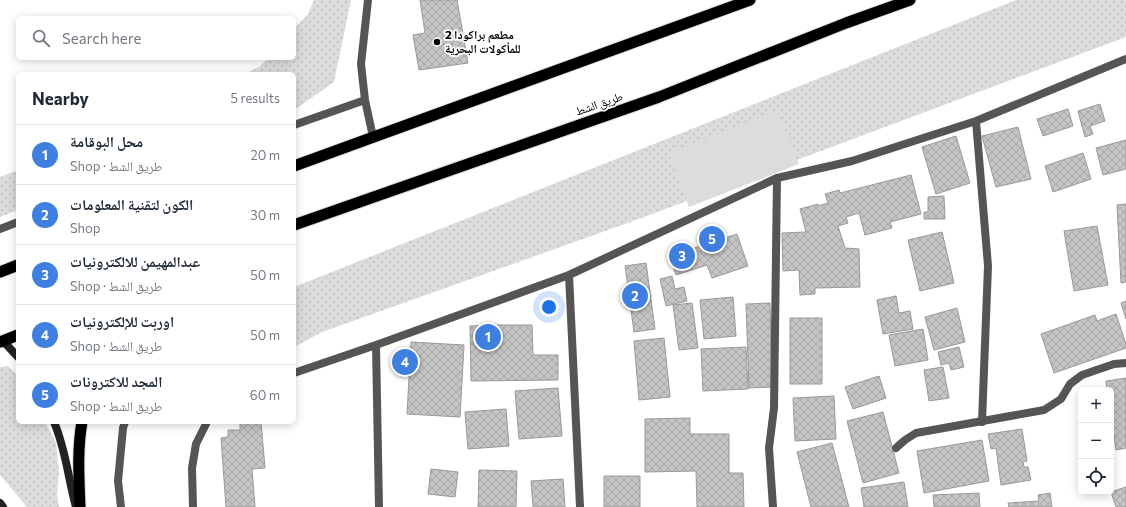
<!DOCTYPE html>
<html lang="en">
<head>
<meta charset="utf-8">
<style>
	:root { --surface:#fff; --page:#f6f6f7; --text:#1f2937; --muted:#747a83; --line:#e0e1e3; --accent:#2563eb }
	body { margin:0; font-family:Commissioner,"Noto Naskh Arabic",sans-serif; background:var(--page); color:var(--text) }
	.controls { position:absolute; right:12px; bottom:12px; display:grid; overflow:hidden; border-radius:6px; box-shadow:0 2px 10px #0003 }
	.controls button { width:36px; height:36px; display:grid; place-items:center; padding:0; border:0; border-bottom:1px solid var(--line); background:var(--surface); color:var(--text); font:20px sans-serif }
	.you { position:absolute; left:549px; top:307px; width:14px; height:14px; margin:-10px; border:3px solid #fff; border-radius:50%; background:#1a73e8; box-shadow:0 0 0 6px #1a73e833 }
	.badge { display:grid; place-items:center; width:26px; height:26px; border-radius:50%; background:var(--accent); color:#fff; font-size:13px; font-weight:700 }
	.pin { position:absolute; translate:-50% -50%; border:2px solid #fff; box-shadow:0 1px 4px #0006 }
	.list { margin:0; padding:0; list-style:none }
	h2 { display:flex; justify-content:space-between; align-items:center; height:52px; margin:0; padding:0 16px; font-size:17px }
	h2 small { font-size:13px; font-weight:400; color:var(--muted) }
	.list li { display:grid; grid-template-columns:26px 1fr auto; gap:12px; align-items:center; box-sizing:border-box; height:60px; padding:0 16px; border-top:1px solid var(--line) }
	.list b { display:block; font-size:15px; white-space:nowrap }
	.list p { margin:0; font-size:13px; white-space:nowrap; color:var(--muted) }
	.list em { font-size:13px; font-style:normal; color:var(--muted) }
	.icon { flex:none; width:22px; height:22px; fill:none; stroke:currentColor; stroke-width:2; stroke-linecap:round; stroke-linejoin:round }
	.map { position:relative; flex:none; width:1126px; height:507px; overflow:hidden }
	.search { position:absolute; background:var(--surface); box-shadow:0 2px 10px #0003; left:16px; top:16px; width:280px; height:44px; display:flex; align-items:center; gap:10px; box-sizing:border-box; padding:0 14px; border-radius:6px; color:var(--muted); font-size:15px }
	.panel { position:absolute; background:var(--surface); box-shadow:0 2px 10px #0003; left:16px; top:72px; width:280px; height:352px; border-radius:6px }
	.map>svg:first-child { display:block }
	.grass { fill:url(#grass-dots) }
	.pitch { fill:#dcdcdc }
	.building { fill:url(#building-cross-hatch); stroke:#999 }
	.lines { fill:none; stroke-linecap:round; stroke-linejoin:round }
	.trunk-casing { stroke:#dbdbdb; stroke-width:13 }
	.service { stroke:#555; stroke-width:8 }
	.minor { stroke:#555; stroke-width:8 }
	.secondary { stroke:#222; stroke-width:8 }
	.trunk { stroke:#000; stroke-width:11 }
	.poi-dot { fill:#000; stroke:#fff; stroke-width:1.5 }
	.labels { text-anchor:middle; stroke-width:3.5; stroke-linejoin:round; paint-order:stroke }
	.poi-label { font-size:12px; font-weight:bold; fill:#000; stroke:#fff; text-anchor:start }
	.street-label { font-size:12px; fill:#000; stroke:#fff }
</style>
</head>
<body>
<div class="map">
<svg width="1126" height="507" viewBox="0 0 1126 507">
	<defs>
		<pattern id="grass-dots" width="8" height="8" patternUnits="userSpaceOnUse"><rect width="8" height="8" fill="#dcdcdc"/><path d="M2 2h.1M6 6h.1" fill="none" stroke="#bbb" stroke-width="1.8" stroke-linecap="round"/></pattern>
		<pattern id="building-cross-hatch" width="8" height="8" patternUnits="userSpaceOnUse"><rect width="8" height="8" fill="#c4c4c4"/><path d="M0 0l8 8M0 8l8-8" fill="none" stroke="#a7a7a7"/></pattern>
	</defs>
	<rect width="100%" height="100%" fill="#fff"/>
	<path class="grass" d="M 314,0 L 351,0 L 334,82 L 297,108 L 294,109 L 294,74 L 244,74 L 259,67 L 268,58 L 294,58 L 294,29 L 308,14 Z
		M 1016,0 L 1126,0 L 1126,37 L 636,220 L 322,332 L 294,347 L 294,287 Z
		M 18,170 L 18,210 L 0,217 L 0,177 Z
		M 8,366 L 18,376 L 18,422 L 45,422 L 56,443 L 59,472 L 57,495 L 59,507 L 27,507 L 0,475 L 0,367 Z"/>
	<path class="pitch" d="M 777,110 L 799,164 L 689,207 L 668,153 Z"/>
	<path class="building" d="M 420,0 L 457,0 L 468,63 L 419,70 L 413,35 L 425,33 Z
		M 1100,104 L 1105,121 L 1090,126 L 1093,134 L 1085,137 L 1078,111 Z
		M 1068,109 L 1073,126 L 1043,136 L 1037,119 Z
		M 1018,127 L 1031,179 L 996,187 L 982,136 Z
		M 956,136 L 970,183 L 936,194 L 922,147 Z
		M 1126,140 L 1126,169 L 1103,175 L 1096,148 Z
		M 1083,153 L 1091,179 L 1053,192 L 1045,166 Z
		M 911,175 L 921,214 L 890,222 L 892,228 L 865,235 L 859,213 L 846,217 L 848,223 L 838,226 L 845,248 L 859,249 L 860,287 L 815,288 L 815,294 L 800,295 L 799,270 L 783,271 L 782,233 L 806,232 L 800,209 L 818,204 L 818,206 L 828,203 L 825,194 L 839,190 L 840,193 Z
		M 944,196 L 945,219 L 924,219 L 924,212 L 928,212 L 928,197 Z
		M 1126,204 L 1126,282 L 1121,283 L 1117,205 Z
		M 1097,226 L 1108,285 L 1074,291 L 1064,231 Z
		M 942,232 L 954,283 L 920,291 L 908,240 Z
		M 737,234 L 748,266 L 712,278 L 707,265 L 676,275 L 670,256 Z
		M 646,263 L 655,329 L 634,332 L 625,266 Z
		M 672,276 L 675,289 L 684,287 L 687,301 L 666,306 L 660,279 Z
		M 896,296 L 899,313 L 910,311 L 913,329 L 883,334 L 877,300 Z
		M 733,297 L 736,336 L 704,339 L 700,300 Z
		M 1126,301 L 1126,319 L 1121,303 Z
		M 692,303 L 698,348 L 679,350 L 673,305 Z
		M 770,303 L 772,387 L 749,388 L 746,304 Z
		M 957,308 L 965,342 L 934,350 L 925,317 Z
		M 1116,314 L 1126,344 L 1126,348 L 1054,373 L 1041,334 L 1095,315 L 1097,321 Z
		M 790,318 L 822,318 L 822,384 L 790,384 Z
		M 497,325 L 532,325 L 533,355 L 558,355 L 558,380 L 471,381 L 470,326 Z
		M 923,329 L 928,360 L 895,366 L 889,335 Z
		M 664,338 L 670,397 L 639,400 L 634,341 Z
		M 411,342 L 464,345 L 460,417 L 407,414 Z
		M 746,347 L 748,389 L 703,391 L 701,349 Z
		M 959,347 L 964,367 L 951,370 L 949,363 L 941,365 L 938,352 Z
		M 943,367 L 949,398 L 929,401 L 924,370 Z
		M 879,376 L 886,398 L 853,409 L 845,387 Z
		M 1126,378 L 1126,448 L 1116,450 L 1111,415 L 1111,390 L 1107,390 L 1106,381 Z
		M 558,388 L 562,436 L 519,439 L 515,391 Z
		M 834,396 L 836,439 L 795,441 L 793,398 Z
		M 506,409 L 509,446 L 468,449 L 465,412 Z
		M 883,412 L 899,473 L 863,483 L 847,421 Z
		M 690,418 L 690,434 L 729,434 L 729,473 L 743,473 L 744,507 L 697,507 L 696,471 L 645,472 L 645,419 Z
		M 240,422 L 261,422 L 265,468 L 252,469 L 255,507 L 226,507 L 221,438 L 228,437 L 228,430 L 240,430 Z
		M 1022,429 L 1027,461 L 1023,462 L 1024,467 L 1028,467 L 1031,480 L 1001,485 L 996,448 L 991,449 L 988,434 Z
		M 982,440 L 989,481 L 924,493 L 917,451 Z
		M 832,443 L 849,507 L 811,507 L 797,452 Z
		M 431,469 L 458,472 L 455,497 L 428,494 Z
		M 479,470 L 517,471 L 516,507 L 478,507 Z
		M 604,476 L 640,476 L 640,507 L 604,507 Z
		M 563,479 L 565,507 L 533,507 L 531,481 Z
		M 904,482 L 908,507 L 864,507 L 861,488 Z
		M 1126,487 L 1126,507 L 1116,507 L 1111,492 Z
		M 979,493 L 980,507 L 934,507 L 933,495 Z
		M 1050,493 L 1052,507 L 1009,507 L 1008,503 L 1039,501 L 1038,495 Z"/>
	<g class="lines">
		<g class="trunk-casing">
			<path id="trunk" d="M 294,166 L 750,0
				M 294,225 L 659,97 L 846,23 L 910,0
				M 0,272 L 18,265
				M 0,342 L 18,335
				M 80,507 C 79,479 77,450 82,422"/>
		</g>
		<path class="service" d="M 368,0 L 361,64 L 365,100 L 373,137
			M 294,125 L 365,100
			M 0,229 L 18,222
			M 121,507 L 118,481 L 123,428 L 125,422"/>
		<path class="minor" d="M 976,121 L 988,266 L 982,422
			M 569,275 L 580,507
			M 376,345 L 379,507
			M 294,373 L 376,345 L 569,275 L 777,178 L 852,161 L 976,121 L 1126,59
			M 896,448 L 905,440 L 916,433 L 1044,410 L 1061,399 L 1070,384 L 1082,375 L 1114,364 L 1126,363
			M 193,507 L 192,468 L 196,444 L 207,422
			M 773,507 L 769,448 L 774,408 L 777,178"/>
		<path class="secondary" d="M 0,340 L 3,341 L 18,357
			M 54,422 C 66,450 68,478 76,507
			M 0,503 L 3,507"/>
		<use href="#trunk" class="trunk"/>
	</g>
	<circle class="poi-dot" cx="437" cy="42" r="4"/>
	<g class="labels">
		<g class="poi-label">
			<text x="445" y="39">مطعم براكودا 2<tspan x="445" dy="14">للمأكولات البحرية</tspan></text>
		</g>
		<g class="street-label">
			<text transform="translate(599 104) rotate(-19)" y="4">طريق الشط</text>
		</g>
	</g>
</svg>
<div class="controls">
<button>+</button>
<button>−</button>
<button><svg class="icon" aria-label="locate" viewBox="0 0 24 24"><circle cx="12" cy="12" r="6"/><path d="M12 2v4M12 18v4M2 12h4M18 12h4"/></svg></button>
</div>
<div class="you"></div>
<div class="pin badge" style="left:488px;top:337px;background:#3f7fe0">1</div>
<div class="pin badge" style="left:635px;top:296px;background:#3f7fe0">2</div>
<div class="pin badge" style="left:682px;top:256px;background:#3f7fe0">3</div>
<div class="pin badge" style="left:405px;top:362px;background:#3f7fe0">4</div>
<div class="pin badge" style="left:712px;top:239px;background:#3f7fe0">5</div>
<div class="search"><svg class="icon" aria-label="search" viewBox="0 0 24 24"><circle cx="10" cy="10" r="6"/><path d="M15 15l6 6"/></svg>Search here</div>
<section class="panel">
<h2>Nearby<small>5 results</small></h2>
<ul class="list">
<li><span class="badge" style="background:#3f7fe0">1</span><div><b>محل البوقامة</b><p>Shop · طريق الشط</p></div><em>20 m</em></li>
<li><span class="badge" style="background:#3f7fe0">2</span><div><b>الكون لتقنية المعلومات</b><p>Shop</p></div><em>30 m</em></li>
<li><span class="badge" style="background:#3f7fe0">3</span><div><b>عبدالمهيمن للالكترونيات</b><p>Shop · طريق الشط</p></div><em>50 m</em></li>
<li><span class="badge" style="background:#3f7fe0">4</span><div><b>اوربت للإلكترونيات</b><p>Shop · طريق الشط</p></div><em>50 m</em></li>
<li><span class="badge" style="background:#3f7fe0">5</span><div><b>المجد للاكترونات</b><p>Shop · طريق الشط</p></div><em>60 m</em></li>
</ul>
</section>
</div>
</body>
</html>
